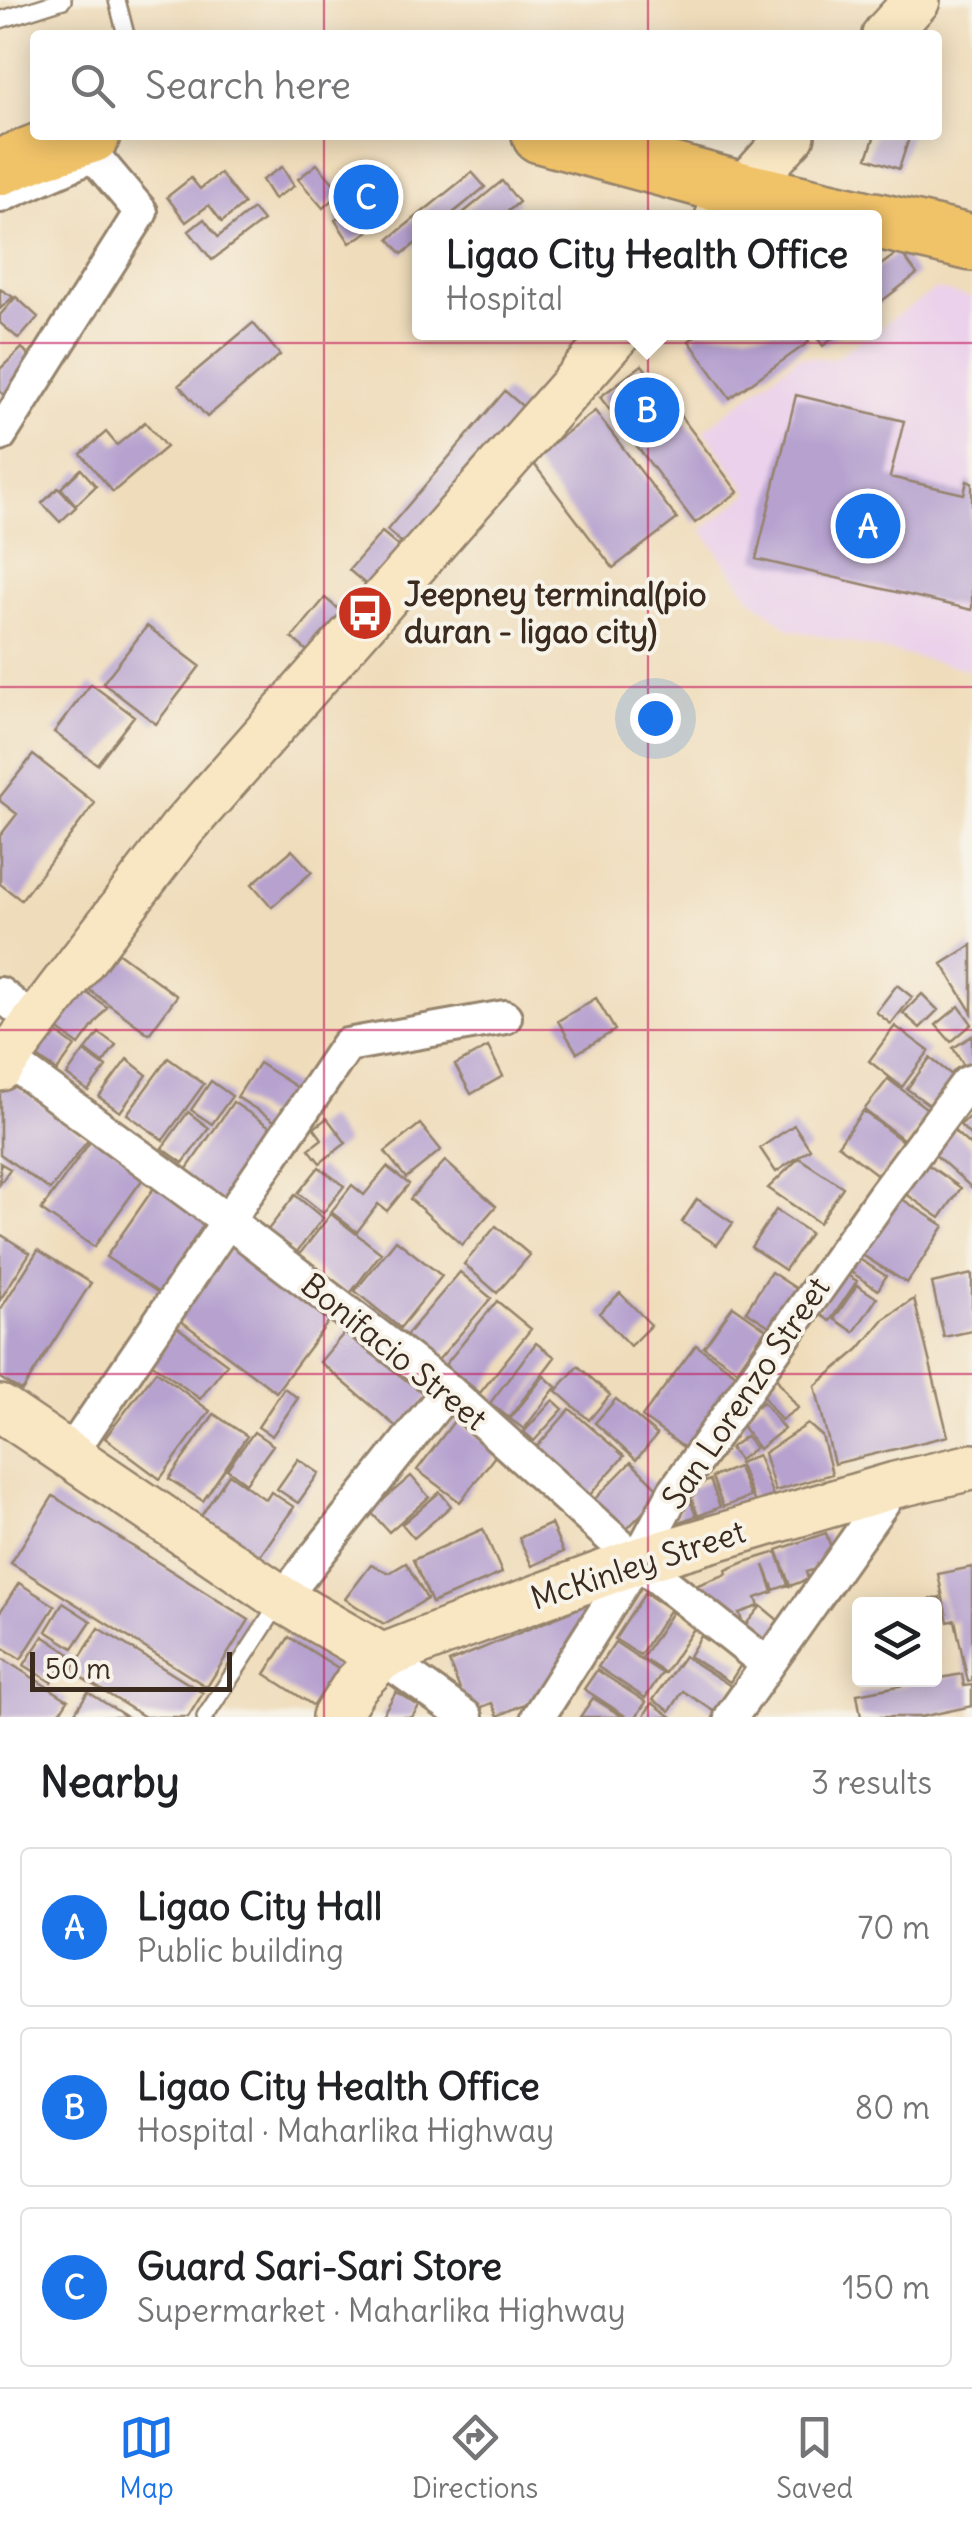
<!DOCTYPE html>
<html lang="en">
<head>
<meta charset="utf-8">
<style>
	:root { --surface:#fff; --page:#f2f2f2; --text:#202124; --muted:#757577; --line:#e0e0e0; --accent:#1a73e8 }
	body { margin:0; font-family:Delius,sans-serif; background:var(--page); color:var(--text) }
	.controls { position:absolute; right:30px; bottom:30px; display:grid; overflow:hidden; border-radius:10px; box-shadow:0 5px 25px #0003 }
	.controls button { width:90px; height:90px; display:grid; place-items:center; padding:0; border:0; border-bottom:2px solid var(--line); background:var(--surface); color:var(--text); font:50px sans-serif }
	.scale { position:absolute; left:30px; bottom:25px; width:202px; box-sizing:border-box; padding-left:10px; border:5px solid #3b2a1e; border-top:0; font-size:28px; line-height:35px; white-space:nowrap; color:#3b2a1e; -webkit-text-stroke:8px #f7f3e8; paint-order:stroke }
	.you { position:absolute; left:655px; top:718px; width:35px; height:35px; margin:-25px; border:8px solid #fff; border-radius:50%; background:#1a73e8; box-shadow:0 0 0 15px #1a73e833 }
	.badge { display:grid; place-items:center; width:65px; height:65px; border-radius:50%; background:var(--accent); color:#fff; font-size:32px; font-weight:700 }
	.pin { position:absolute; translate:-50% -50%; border:5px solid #fff; box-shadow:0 2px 10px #0006 }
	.popup { position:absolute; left:412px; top:210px; width:470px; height:130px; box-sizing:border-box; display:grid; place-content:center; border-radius:10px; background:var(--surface); filter:drop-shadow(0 2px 8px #0005); font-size:32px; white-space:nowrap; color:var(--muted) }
	.popup b { font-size:38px; color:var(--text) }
	.popup::after { content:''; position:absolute; left:50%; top:100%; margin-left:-20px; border:20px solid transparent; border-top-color:var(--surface) }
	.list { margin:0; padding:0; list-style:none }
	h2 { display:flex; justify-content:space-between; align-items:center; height:130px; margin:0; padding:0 40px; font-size:42px }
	h2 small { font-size:32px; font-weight:400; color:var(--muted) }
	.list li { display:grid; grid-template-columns:65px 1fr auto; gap:30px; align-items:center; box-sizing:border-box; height:160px; margin:0 20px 20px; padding:0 20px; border:2px solid var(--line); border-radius:10px }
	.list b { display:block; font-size:38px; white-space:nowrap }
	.list p { margin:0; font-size:32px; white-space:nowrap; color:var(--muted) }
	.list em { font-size:32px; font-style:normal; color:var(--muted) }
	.icon { flex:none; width:55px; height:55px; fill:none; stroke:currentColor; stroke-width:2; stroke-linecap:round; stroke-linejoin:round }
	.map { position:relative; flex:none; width:972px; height:1717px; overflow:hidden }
	.search { position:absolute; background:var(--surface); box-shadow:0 5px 25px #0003; left:30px; right:30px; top:30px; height:110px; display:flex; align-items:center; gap:25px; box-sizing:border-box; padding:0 35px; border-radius:10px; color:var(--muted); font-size:38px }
	.sheet { height:670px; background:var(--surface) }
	nav { display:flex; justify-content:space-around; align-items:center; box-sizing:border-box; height:140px; border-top:2px solid var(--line); background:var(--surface); font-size:28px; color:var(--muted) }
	nav a { display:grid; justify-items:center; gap:5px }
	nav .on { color:var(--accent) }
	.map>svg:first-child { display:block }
	.built { fill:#ebd1eb }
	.building { fill:#b6a1cf }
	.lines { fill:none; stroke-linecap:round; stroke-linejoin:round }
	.lane-casing { stroke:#95836c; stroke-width:20 }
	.street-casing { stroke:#95836c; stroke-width:38 }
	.secondary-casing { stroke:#95836c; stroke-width:50 }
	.highway-casing { stroke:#95836c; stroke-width:60 }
	.lane { stroke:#fff; stroke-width:15 }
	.street { stroke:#fff; stroke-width:32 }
	.secondary { stroke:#f9e7c3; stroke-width:45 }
	.highway { stroke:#f1c369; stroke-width:55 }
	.grid { fill:none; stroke:#c2185b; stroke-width:2.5; stroke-opacity:0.55 }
	.labels { text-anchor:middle; stroke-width:8; stroke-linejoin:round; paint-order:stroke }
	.poi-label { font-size:32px; font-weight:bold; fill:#3b2a1e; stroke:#f7f3e8; text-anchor:start }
	.street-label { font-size:32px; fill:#3b2a1e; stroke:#f7f3e8 }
</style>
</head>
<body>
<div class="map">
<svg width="972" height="1717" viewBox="0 0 972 1717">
	<rect width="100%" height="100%" fill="#f7f3e8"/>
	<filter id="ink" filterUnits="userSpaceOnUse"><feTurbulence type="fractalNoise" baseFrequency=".01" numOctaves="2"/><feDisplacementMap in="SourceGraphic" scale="20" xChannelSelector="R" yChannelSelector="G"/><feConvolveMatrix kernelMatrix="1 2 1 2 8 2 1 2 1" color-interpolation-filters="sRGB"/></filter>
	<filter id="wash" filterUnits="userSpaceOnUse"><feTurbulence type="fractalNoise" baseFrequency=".0048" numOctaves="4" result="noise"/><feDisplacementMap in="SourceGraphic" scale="40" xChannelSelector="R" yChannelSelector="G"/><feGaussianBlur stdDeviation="2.25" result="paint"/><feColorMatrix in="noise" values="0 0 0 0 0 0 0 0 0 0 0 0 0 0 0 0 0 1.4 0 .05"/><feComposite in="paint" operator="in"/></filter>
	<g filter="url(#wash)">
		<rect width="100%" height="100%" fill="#efdcba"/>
		<path class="built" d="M 936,289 L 972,298 L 972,670 L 789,629 L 751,598 L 702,530 L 749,493 L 704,430 L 799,356 L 833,359 Z"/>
		<g id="blocks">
			<path class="building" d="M 875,135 L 910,135 L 899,169 L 867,158 Z
				M 317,164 L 342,193 L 323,208 L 298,179 Z
				M 282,167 L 294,186 L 274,199 L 262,180 Z
				M 472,172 L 485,187 L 447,218 L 420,218 L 420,240 L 402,254 L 389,239 Z
				M 220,173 L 244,204 L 222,222 L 209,205 L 186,222 L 167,197 L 191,178 L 200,189 Z
				M 502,181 L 519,202 L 500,218 L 457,218 Z
				M 353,208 L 369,231 L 350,243 L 335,220 Z
				M 253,209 L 263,221 L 212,260 L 189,231 L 204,219 L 218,237 Z
				M 900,251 L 917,274 L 874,307 L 874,270 Z
				M 0,289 L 13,297 L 0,309 Z
				M 16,297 L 38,317 L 19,339 L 0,323 L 0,315 Z
				M 253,323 L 280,355 L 207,417 L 179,385 Z
				M 700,332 L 802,332 L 809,342 L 730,398 L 689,341 Z
				M 813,332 L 841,332 L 823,346 Z
				M 22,348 L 42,370 L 15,407 L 0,391 L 0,369 Z
				M 642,365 L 738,492 L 695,523 L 600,397 Z
				M 505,391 L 529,412 L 411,551 L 387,530 Z
				M 796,395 L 904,421 L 890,477 L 964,494 L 967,481 L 972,483 L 972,610 L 756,559 Z
				M 595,411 L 677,519 L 613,568 L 531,460 Z
				M 145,422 L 166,447 L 113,492 L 81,454 L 106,432 L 117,445 Z
				M 81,469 L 96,486 L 76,505 L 61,488 Z
				M 58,488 L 76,507 L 60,522 L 42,503 Z
				M 382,532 L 408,554 L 376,593 L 349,570 Z
				M 325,598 L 347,616 L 313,656 L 292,638 Z
				M 147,626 L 200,666 L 156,724 L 103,683 Z
				M 91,684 L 134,716 L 97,764 L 54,732 Z
				M 33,755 L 95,803 L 21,900 L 0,884 L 0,836 L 17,814 L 0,801 L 0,797 Z
				M 292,850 L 312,872 L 272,907 L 252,884 Z
				M 972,945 L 972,1013 L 942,964 Z
				M 112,948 L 177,996 L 149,1034 L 84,986 Z
				M 897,985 L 912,997 L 891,1024 L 876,1012 Z
				M 77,986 L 107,1007 L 79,1045 L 49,1023 Z
				M 922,994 L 938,1010 L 920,1028 L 903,1013 Z
				M 596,998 L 615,1030 L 577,1053 L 558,1021 Z
				M 959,1006 L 972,1024 L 951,1042 L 936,1025 Z
				M 46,1025 L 75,1046 L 57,1071 L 28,1050 Z
				M 895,1026 L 929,1051 L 902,1087 L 869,1061 Z
				M 99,1033 L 116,1045 L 103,1063 L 86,1050 Z
				M 972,1036 L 972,1072 L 969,1074 L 953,1048 Z
				M 488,1047 L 503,1076 L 471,1094 L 455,1065 Z
				M 84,1051 L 106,1067 L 88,1091 L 67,1075 Z
				M 168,1058 L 204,1084 L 163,1140 L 127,1114 Z
				M 930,1058 L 957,1079 L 935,1109 L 907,1089 Z
				M 127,1059 L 147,1075 L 120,1112 L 99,1097 Z
				M 259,1063 L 306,1093 L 284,1127 L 237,1097 Z
				M 3,1077 L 89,1139 L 50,1190 L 0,1154 L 0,1081 Z
				M 888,1079 L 930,1111 L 907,1142 L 864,1110 Z
				M 211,1081 L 232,1096 L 212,1124 L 191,1110 Z
				M 233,1102 L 279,1133 L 226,1211 L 180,1179 Z
				M 863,1111 L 905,1143 L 879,1176 L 838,1145 Z
				M 188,1112 L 209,1128 L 183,1163 L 162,1148 Z
				M 972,1114 L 972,1137 L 960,1125 Z
				M 327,1118 L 346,1143 L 320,1163 L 309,1149 L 322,1139 L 314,1128 Z
				M 420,1124 L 441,1150 L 406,1178 L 385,1152 Z
				M 794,1125 L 810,1149 L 776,1172 L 760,1148 Z
				M 953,1130 L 972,1147 L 972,1188 L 933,1153 Z
				M 95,1135 L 147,1173 L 94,1247 L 41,1210 Z
				M 799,1158 L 843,1187 L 819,1223 L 768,1188 Z
				M 920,1159 L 961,1188 L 940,1218 L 899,1189 Z
				M 445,1161 L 496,1206 L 462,1245 L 410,1199 Z
				M 0,1163 L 10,1169 L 0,1184 Z
				M 319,1167 L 344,1186 L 323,1213 L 298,1193 Z
				M 387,1167 L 409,1184 L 387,1211 L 378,1204 L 357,1232 L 331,1212 L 352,1185 L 364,1195 Z
				M 160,1179 L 216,1218 L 162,1295 L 106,1257 Z
				M 894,1194 L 944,1226 L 907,1283 L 856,1251 Z
				M 295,1195 L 323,1218 L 296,1253 L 267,1231 Z
				M 697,1199 L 733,1223 L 717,1245 L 682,1222 Z
				M 776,1210 L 810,1233 L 785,1270 L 751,1247 Z
				M 331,1214 L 381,1253 L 349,1295 L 298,1256 Z
				M 496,1226 L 530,1255 L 497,1293 L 464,1264 Z
				M 0,1234 L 30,1253 L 0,1300 Z
				M 396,1240 L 442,1276 L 400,1328 L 355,1291 Z
				M 233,1244 L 332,1317 L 276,1392 L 177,1318 Z
				M 38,1250 L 91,1283 L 22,1391 L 0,1378 L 0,1310 Z
				M 853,1255 L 886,1276 L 878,1290 L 845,1268 Z
				M 460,1272 L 491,1298 L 434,1365 L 403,1339 Z
				M 771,1272 L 806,1295 L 788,1325 L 775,1316 L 769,1326 L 746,1311 Z
				M 842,1272 L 857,1281 L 830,1321 L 816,1312 Z
				M 972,1274 L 972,1331 L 944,1337 L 932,1283 Z
				M 857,1285 L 877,1298 L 854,1332 L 834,1319 Z
				M 620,1293 L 651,1325 L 630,1346 L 599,1313 Z
				M 914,1299 L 948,1436 L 834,1464 L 815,1386 L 859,1349 L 884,1319 Z
				M 497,1301 L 531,1329 L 480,1393 L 445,1365 Z
				M 733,1306 L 766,1329 L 737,1370 L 704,1347 Z
				M 350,1326 L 431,1394 L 400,1430 L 320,1362 Z
				M 177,1327 L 227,1364 L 200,1399 L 151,1363 Z
				M 536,1343 L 555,1357 L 509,1418 L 490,1403 Z
				M 696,1345 L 740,1377 L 686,1449 L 642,1417 Z
				M 578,1366 L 610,1395 L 589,1420 L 556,1391 Z
				M 156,1371 L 210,1411 L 160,1479 L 105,1438 Z
				M 544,1376 L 556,1387 L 524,1429 L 510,1419 Z
				M 776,1378 L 798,1408 L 781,1420 L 759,1391 Z
				M 284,1388 L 298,1398 L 272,1436 L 258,1427 Z
				M 616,1399 L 657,1435 L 636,1460 L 595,1423 Z
				M 553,1400 L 563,1409 L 534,1441 L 524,1432 Z
				M 763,1402 L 784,1429 L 759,1449 L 738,1420 Z
				M 570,1409 L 624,1456 L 588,1497 L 534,1450 Z
				M 214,1414 L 247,1436 L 203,1501 L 169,1479 Z
				M 455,1420 L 498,1452 L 460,1502 L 417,1470 Z
				M 808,1424 L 822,1436 L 832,1474 L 775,1491 L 764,1453 Z
				M 254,1432 L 273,1445 L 246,1483 L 227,1469 Z
				M 746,1436 L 755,1448 L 739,1460 L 730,1448 Z
				M 758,1455 L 773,1496 L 755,1503 L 739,1463 Z
				M 298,1459 L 319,1473 L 298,1503 L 277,1489 Z
				M 631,1462 L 662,1493 L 618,1538 L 587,1507 Z
				M 738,1467 L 750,1497 L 723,1507 L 712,1477 Z
				M 229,1474 L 266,1500 L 271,1492 L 294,1507 L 260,1556 L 201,1516 Z
				M 411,1476 L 429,1497 L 389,1532 L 370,1511 Z
				M 710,1480 L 720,1507 L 698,1516 L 688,1489 Z
				M 686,1490 L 696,1516 L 674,1524 Z
				M 440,1492 L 451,1506 L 414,1538 L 402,1524 Z
				M 53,1496 L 249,1620 L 207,1687 L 11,1563 Z
				M 551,1524 L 563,1552 L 532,1566 L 519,1538 Z
				M 483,1529 L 502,1573 L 432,1603 L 413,1560 Z
				M 826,1533 L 834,1556 L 827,1565 L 806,1572 L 808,1579 L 790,1586 L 777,1550 Z
				M 777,1552 L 788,1585 L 774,1590 L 764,1565 L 773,1592 L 756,1598 L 759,1606 L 739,1613 L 742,1620 L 726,1625 L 687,1589 L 727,1574 L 726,1570 L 745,1562 Z
				M 406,1563 L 427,1599 L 384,1624 L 345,1599 L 371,1565 L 389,1573 Z
				M 972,1567 L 972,1681 L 968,1682 L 955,1620 L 948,1622 L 938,1574 Z
				M 19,1583 L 55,1606 L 21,1659 L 0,1646 L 0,1612 Z
				M 645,1593 L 670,1609 L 640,1655 L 615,1639 Z
				M 940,1597 L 945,1618 L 934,1620 L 934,1604 L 913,1604 Z
				M 63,1603 L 91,1621 L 73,1648 L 46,1631 Z
				M 586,1605 L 594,1625 L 542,1696 L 498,1716 L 492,1703 L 469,1712 L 449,1662 Z
				M 761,1606 L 785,1626 L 761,1655 L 737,1635 Z
				M 672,1612 L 695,1627 L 665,1673 L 642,1658 Z
				M 99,1628 L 203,1693 L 188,1717 L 145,1717 L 71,1671 Z
				M 43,1636 L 70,1654 L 51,1682 L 24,1665 Z
				M 701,1636 L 742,1663 L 730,1682 L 689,1656 Z
				M 289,1637 L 338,1668 L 314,1706 L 265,1674 Z
				M 615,1642 L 662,1673 L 645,1698 L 598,1667 Z
				M 684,1656 L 734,1688 L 717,1713 L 683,1691 L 670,1711 L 653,1700 Z
				M 0,1657 L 68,1700 L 57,1717 L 0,1717 Z
				M 597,1670 L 646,1702 L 636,1717 L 627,1717 L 584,1689 Z
				M 962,1674 L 964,1686 L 972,1685 L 972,1706 L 921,1717 L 861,1717 L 857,1694 Z
				M 88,1692 L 127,1717 L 72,1717 Z
				M 396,1692 L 419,1706 L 412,1717 L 381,1717 Z
				M 593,1698 L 623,1717 L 580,1717 Z
				M 652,1703 L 672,1717 L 643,1717 Z"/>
		</g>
	</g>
	<g filter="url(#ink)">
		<use href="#blocks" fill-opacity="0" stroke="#95836c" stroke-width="2.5"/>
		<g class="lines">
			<g class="lane-casing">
				<path id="lane" d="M 117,0 L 126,35
					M 0,20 L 63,0
					M 205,1717 L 280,1602"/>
			</g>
			<g class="street-casing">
				<path id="street" d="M 0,196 L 93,155 L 141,212 L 0,435
					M 0,994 L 35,1022
					M 7,1059 L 229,1222 L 448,1390 L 637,1561 L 767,1664
					M 70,1454 L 347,1045 L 505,1017
					M 282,1599 L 448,1390
					M 382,1657 L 466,1717
					M 538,1717 L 637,1561 L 674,1492 L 884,1195 L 967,1083 L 972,1081
					M 731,1717 L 895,1485"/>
			</g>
			<g class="secondary-casing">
				<path id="secondary" d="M 885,35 L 917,0
					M 718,218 L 792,135
					M 0,1068 L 182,829 L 619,332
					M 0,1408 L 282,1599 L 382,1657
					M 335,1717 L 356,1684 L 382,1657 L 451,1630 L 637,1561 L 895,1485 L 972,1467"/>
			</g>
			<g class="highway-casing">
				<path id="highway" d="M 540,135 L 742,190 L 863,218
					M 0,167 L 40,151 L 92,135
					M 874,220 L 972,243"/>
			</g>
			<use href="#lane" class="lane"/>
			<use href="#street" class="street"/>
			<use href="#secondary" class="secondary"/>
			<use href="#highway" class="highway"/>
		</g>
	</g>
	<path class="grid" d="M 324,0 L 324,35M 648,0 L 648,35M 324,135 L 324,1717M 648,135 L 648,1717M 0,343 L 972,343M 0,687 L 972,687M 0,1030 L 972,1030M 0,1374 L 972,1374"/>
	<defs>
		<g id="bus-disc" transform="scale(2.875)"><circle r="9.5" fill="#c8321e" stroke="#f7f3e8"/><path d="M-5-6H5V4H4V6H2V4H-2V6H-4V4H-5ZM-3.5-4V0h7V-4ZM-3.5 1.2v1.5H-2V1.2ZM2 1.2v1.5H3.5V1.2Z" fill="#fff"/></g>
	</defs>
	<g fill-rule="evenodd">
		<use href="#bus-disc" x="365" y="613"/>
	</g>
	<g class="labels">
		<g class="poi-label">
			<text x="404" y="606">Jeepney terminal(pio<tspan x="404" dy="37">duran - ligao city)</tspan></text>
		</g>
		<g class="street-label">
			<text transform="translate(394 1352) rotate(39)" y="11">Bonifacio Street</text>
			<text transform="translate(746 1393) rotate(-56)" y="11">San Lorenzo Street</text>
			<text transform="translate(638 1565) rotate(-18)" y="11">McKinley Street</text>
		</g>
	</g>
</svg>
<div class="controls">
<button><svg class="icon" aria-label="layers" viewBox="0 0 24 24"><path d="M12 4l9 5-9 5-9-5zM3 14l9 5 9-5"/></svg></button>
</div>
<div class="scale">50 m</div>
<div class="you"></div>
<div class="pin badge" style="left:868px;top:526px">A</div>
<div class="pin badge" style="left:647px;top:410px">B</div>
<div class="popup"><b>Ligao City Health Office</b>Hospital</div>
<div class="pin badge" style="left:366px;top:197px">C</div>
<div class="search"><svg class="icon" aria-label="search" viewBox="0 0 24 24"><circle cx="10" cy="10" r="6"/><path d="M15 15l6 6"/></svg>Search here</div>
</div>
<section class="sheet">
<h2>Nearby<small>3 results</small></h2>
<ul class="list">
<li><span class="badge">A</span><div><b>Ligao City Hall</b><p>Public building</p></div><em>70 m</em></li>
<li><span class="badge">B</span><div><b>Ligao City Health Office</b><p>Hospital · Maharlika Highway</p></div><em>80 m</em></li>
<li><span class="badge">C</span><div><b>Guard Sari-Sari Store</b><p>Supermarket · Maharlika Highway</p></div><em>150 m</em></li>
</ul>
</section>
<nav>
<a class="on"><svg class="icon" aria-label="map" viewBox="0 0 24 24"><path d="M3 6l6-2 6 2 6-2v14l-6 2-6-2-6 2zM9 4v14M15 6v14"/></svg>Map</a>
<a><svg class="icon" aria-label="directions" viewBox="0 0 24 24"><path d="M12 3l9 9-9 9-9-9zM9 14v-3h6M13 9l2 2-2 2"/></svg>Directions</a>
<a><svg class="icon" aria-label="saved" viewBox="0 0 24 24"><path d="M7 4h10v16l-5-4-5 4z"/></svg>Saved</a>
</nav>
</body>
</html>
